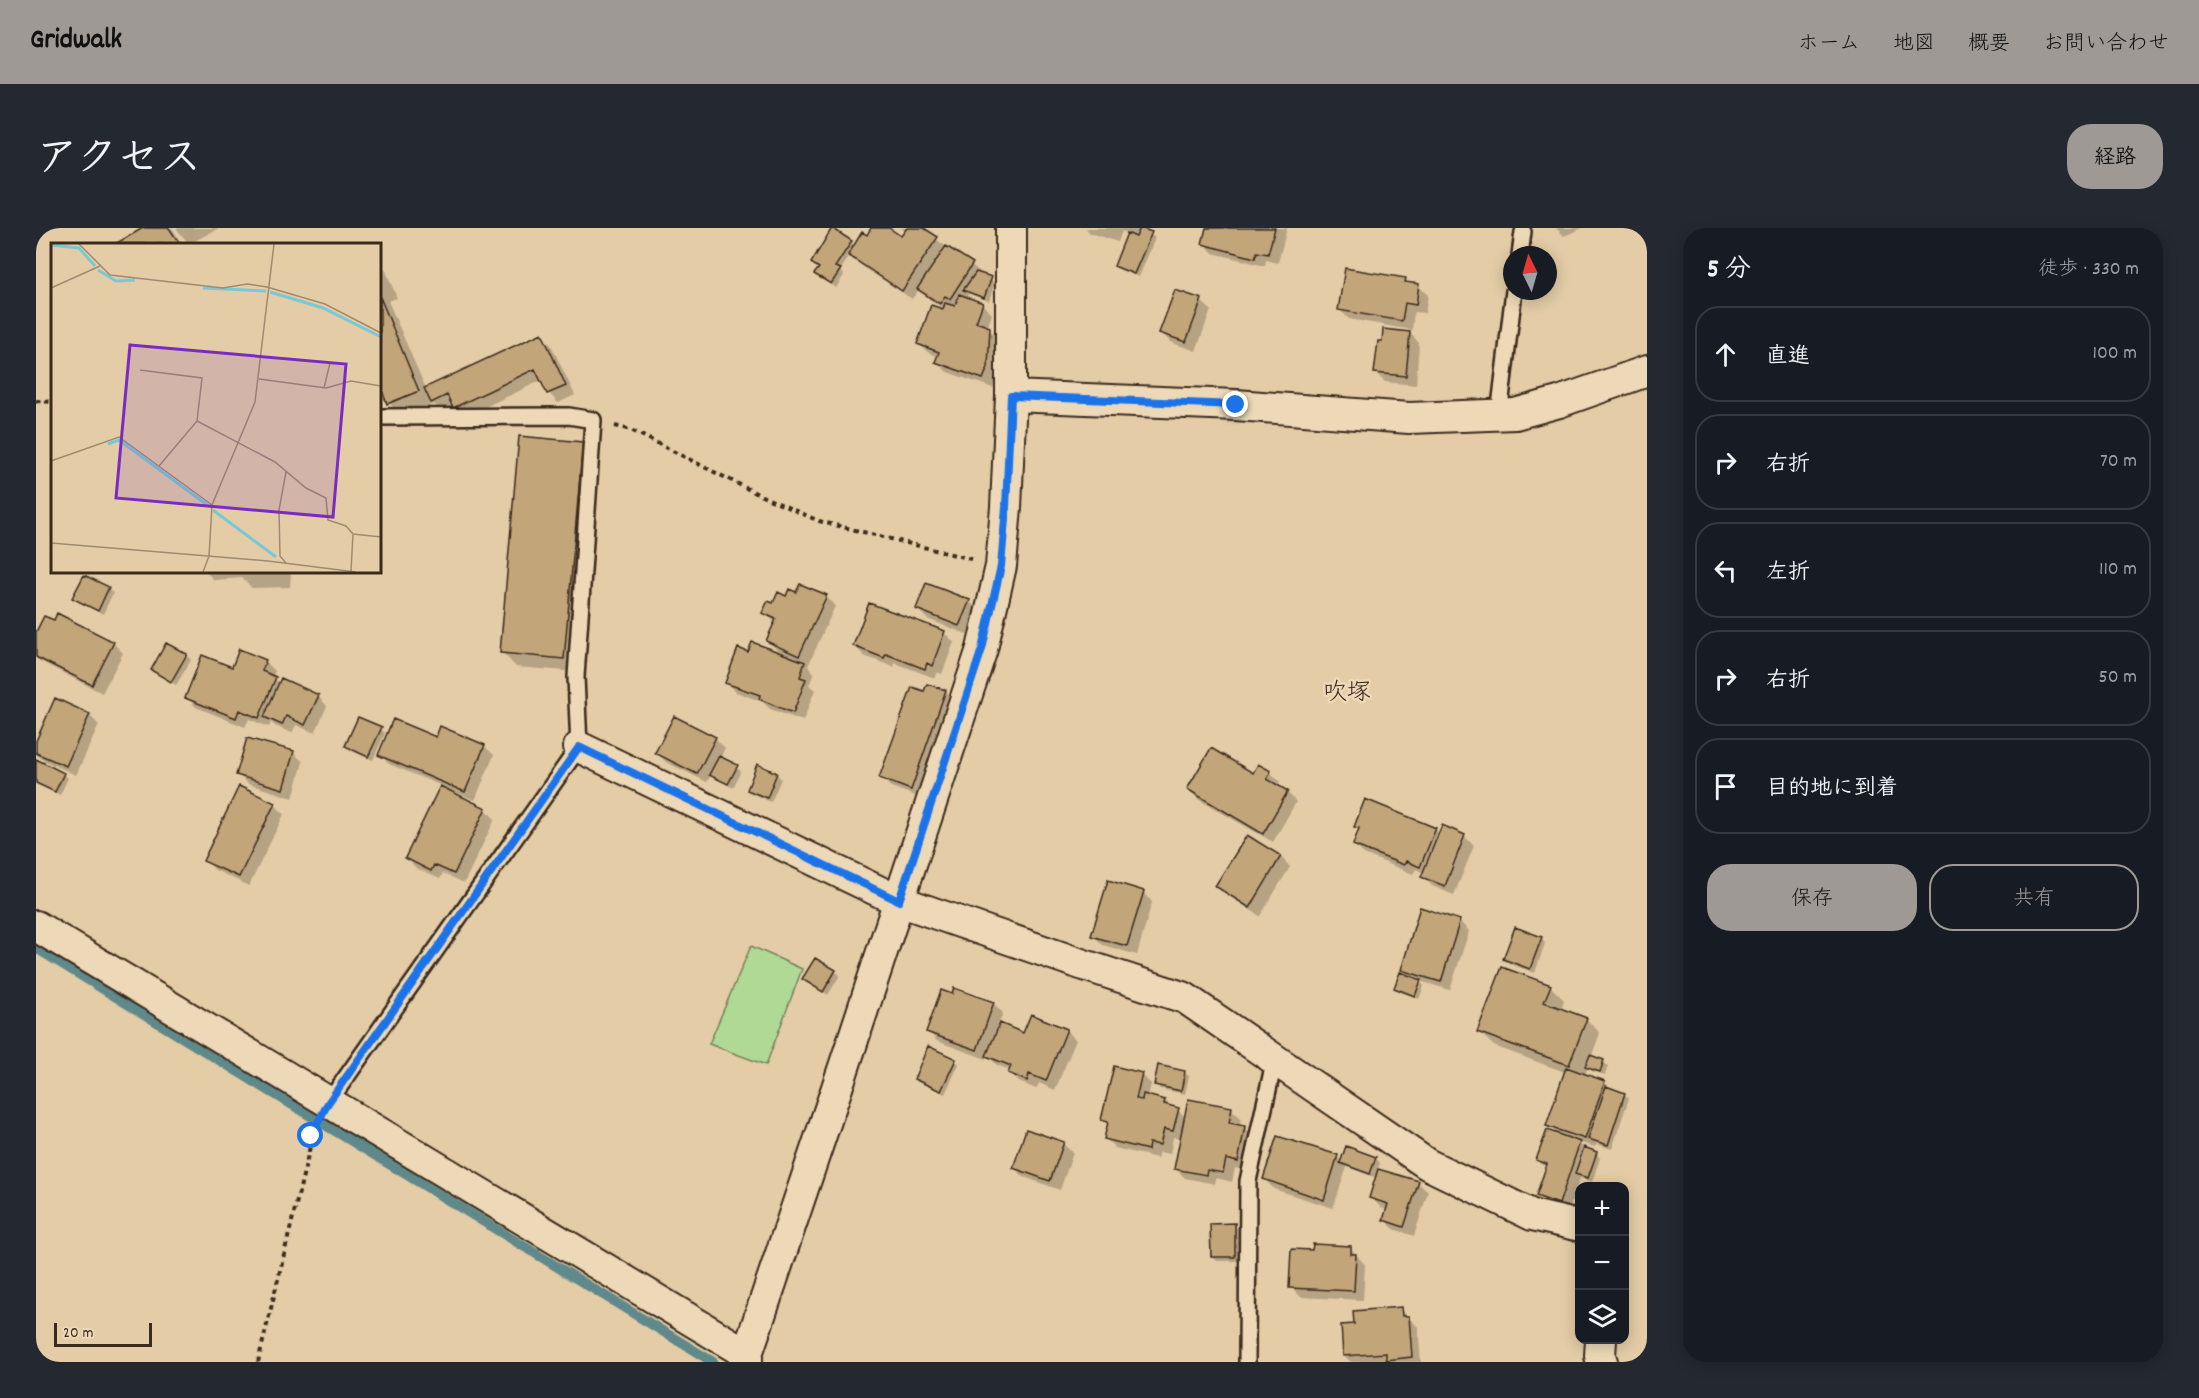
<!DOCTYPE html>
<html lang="ja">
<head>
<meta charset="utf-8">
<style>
	:root { --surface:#171b24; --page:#242831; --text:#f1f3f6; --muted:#9ea1a6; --line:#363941; --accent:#9f9995 }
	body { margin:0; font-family:Dekko,"Klee One",sans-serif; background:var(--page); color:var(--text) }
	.controls { position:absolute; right:18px; bottom:18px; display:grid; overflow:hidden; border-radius:12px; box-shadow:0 3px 15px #0003 }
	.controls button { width:54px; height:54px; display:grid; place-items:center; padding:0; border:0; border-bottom:2px solid var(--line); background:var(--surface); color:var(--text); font:30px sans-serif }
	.compass { position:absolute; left:1467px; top:18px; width:54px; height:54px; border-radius:50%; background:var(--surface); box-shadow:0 3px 15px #0003; rotate:355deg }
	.scale { position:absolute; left:18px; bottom:15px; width:98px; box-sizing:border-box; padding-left:6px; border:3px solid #3b2a1e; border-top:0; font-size:16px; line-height:21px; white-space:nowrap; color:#3b2a1e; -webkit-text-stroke:4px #edd9b7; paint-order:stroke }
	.stop { position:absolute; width:18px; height:18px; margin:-14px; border:4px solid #1a73e8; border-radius:50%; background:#fff }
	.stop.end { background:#1a73e8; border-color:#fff; box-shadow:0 2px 6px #0008 }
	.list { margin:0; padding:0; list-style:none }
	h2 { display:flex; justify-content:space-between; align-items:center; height:78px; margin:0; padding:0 24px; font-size:26px }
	h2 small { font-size:20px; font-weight:400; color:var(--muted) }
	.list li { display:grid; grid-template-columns:39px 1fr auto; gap:18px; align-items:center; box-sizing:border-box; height:96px; margin:0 12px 12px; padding:0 12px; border:2px solid var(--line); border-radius:24px }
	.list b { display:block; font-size:22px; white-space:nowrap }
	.list em { font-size:20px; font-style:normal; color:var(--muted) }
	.actions { display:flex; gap:12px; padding:18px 24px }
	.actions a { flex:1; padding:14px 0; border:2px solid var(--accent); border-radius:24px; text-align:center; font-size:21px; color:var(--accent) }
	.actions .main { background:var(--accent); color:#111 }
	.icon { flex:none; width:33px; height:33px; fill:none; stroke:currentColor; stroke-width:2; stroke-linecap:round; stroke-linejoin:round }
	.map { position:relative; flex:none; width:1611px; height:1134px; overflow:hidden; border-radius:24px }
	header { display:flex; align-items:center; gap:36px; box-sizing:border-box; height:84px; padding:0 30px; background:var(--accent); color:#111 }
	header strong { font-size:28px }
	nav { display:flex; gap:33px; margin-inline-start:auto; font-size:21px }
	.intro { display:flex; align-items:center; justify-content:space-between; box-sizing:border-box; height:144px; padding:0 36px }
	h1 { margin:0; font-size:42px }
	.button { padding:15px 27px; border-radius:24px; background:var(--accent); color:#111; font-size:21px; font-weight:700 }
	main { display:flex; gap:36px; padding:0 36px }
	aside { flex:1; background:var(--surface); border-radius:24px; box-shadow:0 3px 15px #0003 }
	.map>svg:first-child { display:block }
	.green { fill:#b1d996; stroke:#76825a; stroke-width:1.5 }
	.shadow { fill:#0003 }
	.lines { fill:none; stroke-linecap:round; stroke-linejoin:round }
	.stream { stroke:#60898c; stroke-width:10 }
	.building { fill:#c2a67a; stroke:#3b2a1e; stroke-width:1.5 }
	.service-casing { stroke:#3b2a1e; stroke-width:20 }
	.minor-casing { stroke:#3b2a1e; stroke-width:34 }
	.path { stroke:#3b2a1e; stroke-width:4; stroke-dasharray:4.5 4.5; stroke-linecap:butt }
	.service { stroke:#edd9b7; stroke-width:15 }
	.minor { stroke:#edd9b7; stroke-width:30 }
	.route { stroke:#1a73e8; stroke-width:8 }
	.labels { text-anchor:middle; stroke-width:5; stroke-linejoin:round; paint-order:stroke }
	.quarter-label { font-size:24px; fill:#3b2a1e; stroke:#edd9b7 }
	.inset-river { fill:none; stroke:#79c8d6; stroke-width:3 }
	.inset-road { fill:none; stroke:#a08b70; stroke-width:1.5 }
	.view { fill:#7b2cbf; fill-opacity:0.15; stroke:#7b2cbf; stroke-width:3 }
	.inset-edge { fill:none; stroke:#3b2a1e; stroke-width:3 }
</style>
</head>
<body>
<header>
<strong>Gridwalk</strong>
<nav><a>ホーム</a><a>地図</a><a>概要</a><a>お問い合わせ</a></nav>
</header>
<div class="intro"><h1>アクセス</h1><a class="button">経路</a></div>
<main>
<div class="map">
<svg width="1611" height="1134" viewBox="0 0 1611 1134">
	<rect width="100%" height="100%" fill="#e3cca6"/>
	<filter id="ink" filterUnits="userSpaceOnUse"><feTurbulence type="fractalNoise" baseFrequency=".0167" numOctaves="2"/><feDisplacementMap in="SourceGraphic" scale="12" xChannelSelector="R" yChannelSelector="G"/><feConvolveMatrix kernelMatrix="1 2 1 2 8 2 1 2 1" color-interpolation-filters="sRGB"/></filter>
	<g filter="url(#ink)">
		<path class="green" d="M 715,718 L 766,741 L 730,837 L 673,816 Z"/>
		<path class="shadow" d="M 110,0 L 136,0 L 146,16 L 82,16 Z
			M 140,0 L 183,0 L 153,16 Z
			M 837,0 L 850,0 L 865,10 L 870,3 L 865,0 L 885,0 L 959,55 L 953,73 L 933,66 L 930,70 L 946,76 L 956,86 L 951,100 L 963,110 L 961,149 L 957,160 L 911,144 L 901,134 L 903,129 L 893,125 L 883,116 L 912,83 L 893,71 L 883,61 L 876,71 L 823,36 L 814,27 L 804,43 L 808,47 L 800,60 L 780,46 L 784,41 L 777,35 L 815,14 L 819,18 L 831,9 Z
			M 1050,0 L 1112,0 L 1111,4 L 1119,10 L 1103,49 L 1084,42 L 1080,37 L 1093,6 L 1086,3 L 1082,14 L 1054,5 Z
			M 1172,0 L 1251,0 L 1242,35 L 1230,32 L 1229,38 L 1177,25 L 1168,15 Z
			M 1520,0 L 1547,0 L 1528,8 Z
			M 344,36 L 350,43 L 361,70 L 352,73 L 390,161 L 505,107 L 515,117 L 539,167 L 522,175 L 513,165 L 506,152 L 428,189 L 417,178 L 406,184 L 398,176 L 367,189 L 353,175 L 344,153 Z
			M 1369,52 L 1374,56 L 1382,58 L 1392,67 L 1389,85 L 1378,84 L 1376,102 L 1313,91 L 1303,81 Z
			M 1165,73 L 1175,82 L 1160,123 L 1134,114 L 1125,104 Z
			M 1374,105 L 1383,115 L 1380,157 L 1349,154 L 1340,145 L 1347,115 Z
			M 547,215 L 561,230 L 542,444 L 480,439 L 466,424 Z
			M 170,344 L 255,344 L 254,359 L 216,360 L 206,350 L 178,352 Z
			M 72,361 L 77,365 L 67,386 L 42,374 L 38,370 Z
			M 761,366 L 790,369 L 799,378 L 772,438 L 778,445 L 773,457 L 779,462 L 767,493 L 734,481 L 727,474 L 700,464 L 691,454 L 713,426 L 746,427 L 732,413 L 740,395 L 728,385 L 737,377 Z
			M 933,373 L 943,383 L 933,407 L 891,391 L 882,381 Z
			M 18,394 L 77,415 L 87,425 L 66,465 L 0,431 L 0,408 Z
			M 908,405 L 918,414 L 906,446 L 900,444 L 899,450 L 859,435 L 858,439 L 828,428 L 819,418 Z
			M 150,427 L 155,432 L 140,457 L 117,442 Z
			M 229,433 L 239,443 L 236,449 L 244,455 L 282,468 L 291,478 L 279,505 L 260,497 L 256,505 L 239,498 L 235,494 L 233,499 L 213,491 L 209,499 L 160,479 L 151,469 L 197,441 Z
			M 892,457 L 910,463 L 919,473 L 885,570 L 855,559 L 845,550 Z
			M 53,487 L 63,497 L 40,547 L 7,532 L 0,526 L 0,516 Z
			M 345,501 L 349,505 L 337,532 L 315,523 L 311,518 Z
			M 679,510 L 689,520 L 684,530 L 705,543 L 697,560 L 675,547 L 671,554 L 630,534 L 621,525 Z
			M 448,518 L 458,527 L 439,572 L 416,563 L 415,565 L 449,581 L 459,591 L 428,655 L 407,645 L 404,651 L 380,640 L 371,630 L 406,558 L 353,536 L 344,527 Z
			M 257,524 L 267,534 L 257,570 L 212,556 L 202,547 Z
			M 0,533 L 27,546 L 32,550 L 24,567 L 0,556 Z
			M 722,538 L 741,546 L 745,551 L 735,574 L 717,566 L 712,561 Z
			M 1234,544 L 1244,554 L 1241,558 L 1251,564 L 1260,574 L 1237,614 L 1162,571 L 1152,561 Z
			M 238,576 L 248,586 L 213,658 L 179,642 L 169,632 Z
			M 1320,598 L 1399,601 L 1404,606 L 1428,608 L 1438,618 L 1418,667 L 1396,658 L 1387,648 L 1388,645 L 1380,641 L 1377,646 L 1328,626 L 1318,617 L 1324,602 Z
			M 1211,609 L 1245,629 L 1254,639 L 1224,688 L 1191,667 L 1181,658 Z
			M 1107,664 L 1116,674 L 1101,727 L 1067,717 L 1057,707 Z
			M 1423,693 L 1433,703 L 1414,762 L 1384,753 L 1388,758 L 1383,771 L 1364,764 L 1360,760 L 1375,750 L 1366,741 Z
			M 1505,710 L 1509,715 L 1499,745 L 1474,736 L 1469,731 Z
			M 799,743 L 804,747 L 792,767 L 768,751 Z
			M 1514,758 L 1528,772 L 1525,781 L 1550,791 L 1564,805 L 1555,830 L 1567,833 L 1572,838 L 1569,847 L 1556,843 L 1552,839 L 1549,847 L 1568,854 L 1576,862 L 1588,866 L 1593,870 L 1576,921 L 1560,916 L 1559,919 L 1542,914 L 1550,922 L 1560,925 L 1564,930 L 1556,954 L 1544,950 L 1532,984 L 1512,977 L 1502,967 L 1511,941 L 1502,932 L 1522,907 L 1512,897 L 1529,844 L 1458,818 L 1443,804 Z
			M 917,767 L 957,775 L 967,785 L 963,796 L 988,806 L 1030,802 L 1040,812 L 1019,862 L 1003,855 L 1000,861 L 983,854 L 974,845 L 974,842 L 961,837 L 951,827 L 950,831 L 901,813 L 892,803 Z
			M 919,832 L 923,836 L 909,866 L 884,855 L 879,850 Z
			M 1148,844 L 1153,848 L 1149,866 L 1124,861 L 1120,856 Z
			M 1105,846 L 1115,856 L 1112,869 L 1129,873 L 1150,889 L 1195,881 L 1205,890 L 1203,899 L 1209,900 L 1218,909 L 1212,943 L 1199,940 L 1196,954 L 1180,950 L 1179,956 L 1149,950 L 1139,940 L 1145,911 L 1137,909 L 1134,926 L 1123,924 L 1121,930 L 1079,920 L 1069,910 L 1073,897 L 1067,891 Z
			M 1027,916 L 1037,925 L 1024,962 L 988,949 L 978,940 Z
			M 1301,929 L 1306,934 L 1340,930 L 1344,935 L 1341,942 L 1382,955 L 1392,964 L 1378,1008 L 1358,1001 L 1348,991 L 1351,982 L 1344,979 L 1335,969 L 1341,950 L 1311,939 L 1297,980 L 1238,961 L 1228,951 Z
			M 1198,997 L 1203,1001 L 1203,1033 L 1181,1033 L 1176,1029 Z
			M 1314,1019 L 1329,1037 L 1327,1072 L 1265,1069 L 1255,1059 L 1278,1024 Z
			M 1364,1081 L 1382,1099 L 1385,1134 L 1315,1134 L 1308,1128 L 1319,1097 Z"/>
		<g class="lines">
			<path class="stream" d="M 0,720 L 677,1134"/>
		</g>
		<path class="building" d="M 107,0 L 133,0 L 144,16 L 79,16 Z
			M 796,0 L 816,13 L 799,39 L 805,41 L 795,56 L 778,46 L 783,40 L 775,35 Z
			M 835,0 L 853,0 L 865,8 L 871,0 L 888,0 L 902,9 L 866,63 L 812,27 L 826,4 L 831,7 Z
			M 1104,0 L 1116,4 L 1098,46 L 1078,38 L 1091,5 L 1100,9 Z
			M 1170,0 L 1239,0 L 1232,26 L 1221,24 L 1219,30 L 1166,16 Z
			M 910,18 L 937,35 L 914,71 L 909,68 L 904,76 L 881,61 Z
			M 1309,40 L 1370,50 L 1369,54 L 1383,56 L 1380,77 L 1369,75 L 1366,93 L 1302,82 Z
			M 940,44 L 956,49 L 948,70 L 927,62 Z
			M 1139,62 L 1166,71 L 1150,114 L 1123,105 Z
			M 923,66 L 947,75 L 940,94 L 954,99 L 952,139 L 947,151 L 899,134 L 903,124 L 881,116 L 895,77 L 907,81 L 909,75 L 919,78 Z
			M 344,69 L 383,163 L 351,176 L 344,157 Z
			M 1347,101 L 1374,104 L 1370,148 L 1338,145 L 1342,113 L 1346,113 Z
			M 506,105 L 530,158 L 511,166 L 499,141 L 417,180 L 411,167 L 395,175 L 388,160 Z
			M 483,208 L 547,214 L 528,431 L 464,425 Z
			M 48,347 L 73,359 L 62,383 L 36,370 Z
			M 890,355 L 934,372 L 923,398 L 880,381 Z
			M 764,356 L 791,367 L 763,428 L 730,413 L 740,391 L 726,385 L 732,373 L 737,375 L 742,364 L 750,368 L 753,361 L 760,364 Z
			M 833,375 L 909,403 L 896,438 L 891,435 L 889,441 L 850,426 L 848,430 L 817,418 Z
			M 21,385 L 78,414 L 56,457 L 0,429 L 0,404 L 8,388 L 18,392 Z
			M 716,414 L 769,434 L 764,449 L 770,451 L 757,485 L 723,471 L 724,467 L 689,455 L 702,420 L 712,424 Z
			M 130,415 L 151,426 L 135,454 L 115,442 Z
			M 203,421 L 230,432 L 226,443 L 240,449 L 223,490 L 203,482 L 200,490 L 149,470 L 166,427 L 196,439 Z
			M 245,450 L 283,467 L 269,497 L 250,488 L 246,497 L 228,489 Z
			M 891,456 L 910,462 L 875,562 L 843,550 L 876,459 L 888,463 Z
			M 19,470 L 54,486 L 30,538 L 0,525 L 0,513 Z
			M 638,488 L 680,509 L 661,546 L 619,525 Z
			M 322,489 L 346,499 L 332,529 L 309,518 Z
			M 357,491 L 400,509 L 404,498 L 449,517 L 429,564 L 342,527 Z
			M 211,510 L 258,523 L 247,561 L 200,547 Z
			M 1175,520 L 1217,545 L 1222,536 L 1235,543 L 1231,551 L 1252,563 L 1227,606 L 1151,561 Z
			M 683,528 L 702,537 L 692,556 L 673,547 Z
			M 0,531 L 28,545 L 19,564 L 0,555 Z
			M 721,536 L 741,545 L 731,570 L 711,562 Z
			M 203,558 L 239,575 L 203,649 L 167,633 Z
			M 404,558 L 450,580 L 418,646 L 398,637 L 395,643 L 369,630 Z
			M 1329,571 L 1400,600 L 1384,639 L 1370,633 L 1368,637 L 1317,617 L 1323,600 L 1318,599 Z
			M 1406,597 L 1429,607 L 1409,658 L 1385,649 Z
			M 1211,607 L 1245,628 L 1214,680 L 1179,658 Z
			M 1072,652 L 1108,663 L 1091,718 L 1055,708 Z
			M 1384,679 L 1424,692 L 1405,754 L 1365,742 Z
			M 1479,699 L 1506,709 L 1494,741 L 1467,731 Z
			M 779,730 L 800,742 L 787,764 L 766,751 Z
			M 1466,739 L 1515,757 L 1508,774 L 1551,790 L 1533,837 L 1441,804 Z
			M 1364,744 L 1385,752 L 1379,768 L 1358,760 Z
			M 918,760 L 958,774 L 941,822 L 890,804 L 905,762 L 916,766 Z
			M 995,786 L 1031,801 L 1010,853 L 993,846 L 991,853 L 972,845 L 975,838 L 950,828 L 964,795 L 987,805 Z
			M 892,818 L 920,831 L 905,863 L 878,851 Z
			M 1554,827 L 1568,832 L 1564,844 L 1549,839 Z
			M 1122,837 L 1149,843 L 1145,863 L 1118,857 Z
			M 1078,838 L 1106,845 L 1100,871 L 1106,872 L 1107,866 L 1129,872 L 1128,876 L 1143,880 L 1137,903 L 1128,901 L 1124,917 L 1113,915 L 1112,922 L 1068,911 L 1072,894 L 1065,892 Z
			M 1530,839 L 1569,853 L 1549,911 L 1510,898 Z
			M 1570,858 L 1589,865 L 1572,917 L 1552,911 Z
			M 1152,871 L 1196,879 L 1193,895 L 1209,898 L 1202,934 L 1190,931 L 1187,945 L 1171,942 L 1170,947 L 1138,941 Z
			M 990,901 L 1028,914 L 1014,953 L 977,940 Z
			M 1511,902 L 1544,914 L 1523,976 L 1500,968 L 1511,936 L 1500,932 Z
			M 1241,908 L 1302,927 L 1288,972 L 1227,951 Z
			M 1310,918 L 1340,929 L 1334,946 L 1304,935 Z
			M 1548,919 L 1561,924 L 1552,950 L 1539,946 Z
			M 1342,941 L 1383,953 L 1368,999 L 1347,992 L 1352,976 L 1333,970 Z
			M 1199,995 L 1199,1029 L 1175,1029 L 1174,996 Z
			M 1277,1016 L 1315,1018 L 1315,1026 L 1320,1026 L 1318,1063 L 1253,1060 L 1255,1021 L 1276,1022 Z
			M 1365,1079 L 1366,1088 L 1373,1088 L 1376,1129 L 1350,1132 L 1350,1125 L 1307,1128 L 1305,1097 L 1318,1096 L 1317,1083 Z"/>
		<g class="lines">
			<g class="service-casing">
				<path id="service" d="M 1484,27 L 1487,4
					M 1463,187 L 1478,63
					M 292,875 L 543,519 L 540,449 L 557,192 L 533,188 L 344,189
					M 1211,1134 L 1212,953 L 1239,830"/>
			</g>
			<g class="minor-casing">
				<path id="minor" d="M 975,168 L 1200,177 L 1373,190 L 1479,186 L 1523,174 L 1611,143
					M 543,519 L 863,673 L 1045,736 L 1149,770 L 1391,936 L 1496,987 L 1544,998
					M 0,698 L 711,1126
					M 1565,1112 L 1564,1128 L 1566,1134
					M 711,1134 L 711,1126 L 807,842 L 946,421 L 965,338 L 970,279 L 975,168 L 975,0"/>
			</g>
			<path class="path" d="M 0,173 L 16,174
				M 579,198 L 595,202 L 728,269 L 783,293 L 935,331
				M 222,1134 L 278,902"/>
			<use href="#service" class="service"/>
			<use href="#minor" class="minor"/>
		</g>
	</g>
	<g class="lines" filter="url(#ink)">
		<path class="route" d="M 275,908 L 292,875 L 543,519 L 863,673 L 946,421 L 965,338 L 970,279 L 975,168 L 1200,177"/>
	</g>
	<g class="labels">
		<g class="quarter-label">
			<text x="1311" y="471">吹塚</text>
		</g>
	</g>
	<g transform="translate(15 15)">
		<rect width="330" height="330" fill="#e3cca6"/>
		<path class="inset-river" d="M 0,2 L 28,5 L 44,23M 47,27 L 65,38 L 84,37M 152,45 L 215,48M 219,49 L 272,65 L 330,94M 57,201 L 68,197 L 159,264M 162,267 L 225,314"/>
		<path class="inset-road" d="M 28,1 L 59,32 L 172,45 L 196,41 L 216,44 L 274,61 L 330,90M 0,45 L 49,23M 89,127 L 151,135 L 146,178 L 108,223M 208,136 L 275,145 L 300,138 L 330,143M 273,145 L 279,120M 146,178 L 224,219 L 255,245 L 275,255 L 277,277 L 295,283 L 302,291 L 300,328M 0,218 L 68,194 L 161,262M 302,291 L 330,294M 0,300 L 217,318 L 305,329M 235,320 L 229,313 L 228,267 L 235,229M 152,329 L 158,313 L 161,262 L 204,159 L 223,1"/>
		<path class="view" d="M 79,102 L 295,121 L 282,274 L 65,255 Z"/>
		<rect width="330" height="330" class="inset-edge"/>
	</g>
</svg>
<div class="controls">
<button>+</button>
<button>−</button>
<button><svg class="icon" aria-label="layers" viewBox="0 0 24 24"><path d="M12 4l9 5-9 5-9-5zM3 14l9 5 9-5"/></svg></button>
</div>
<svg class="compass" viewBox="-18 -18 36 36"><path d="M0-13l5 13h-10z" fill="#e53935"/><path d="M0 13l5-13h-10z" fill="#9ea1a6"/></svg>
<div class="scale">20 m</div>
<div class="stop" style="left:275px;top:908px"></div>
<div class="stop end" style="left:1200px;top:177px"></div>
</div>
<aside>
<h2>5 分<small>徒歩 · 330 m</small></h2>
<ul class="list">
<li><svg class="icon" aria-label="ahead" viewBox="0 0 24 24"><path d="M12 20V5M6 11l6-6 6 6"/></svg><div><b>直進</b></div><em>100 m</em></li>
<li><svg class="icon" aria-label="right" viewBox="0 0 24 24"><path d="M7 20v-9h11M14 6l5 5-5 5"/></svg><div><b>右折</b></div><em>70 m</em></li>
<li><svg class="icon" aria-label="left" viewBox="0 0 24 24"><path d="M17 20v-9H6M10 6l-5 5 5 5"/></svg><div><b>左折</b></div><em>110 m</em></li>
<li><svg class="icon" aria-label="right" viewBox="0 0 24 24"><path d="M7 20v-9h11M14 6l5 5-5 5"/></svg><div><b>右折</b></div><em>50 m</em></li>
<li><svg class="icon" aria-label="arrive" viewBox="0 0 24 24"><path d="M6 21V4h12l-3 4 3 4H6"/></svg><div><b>目的地に到着</b></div></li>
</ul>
<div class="actions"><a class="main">保存</a><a>共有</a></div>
</aside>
</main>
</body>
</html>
